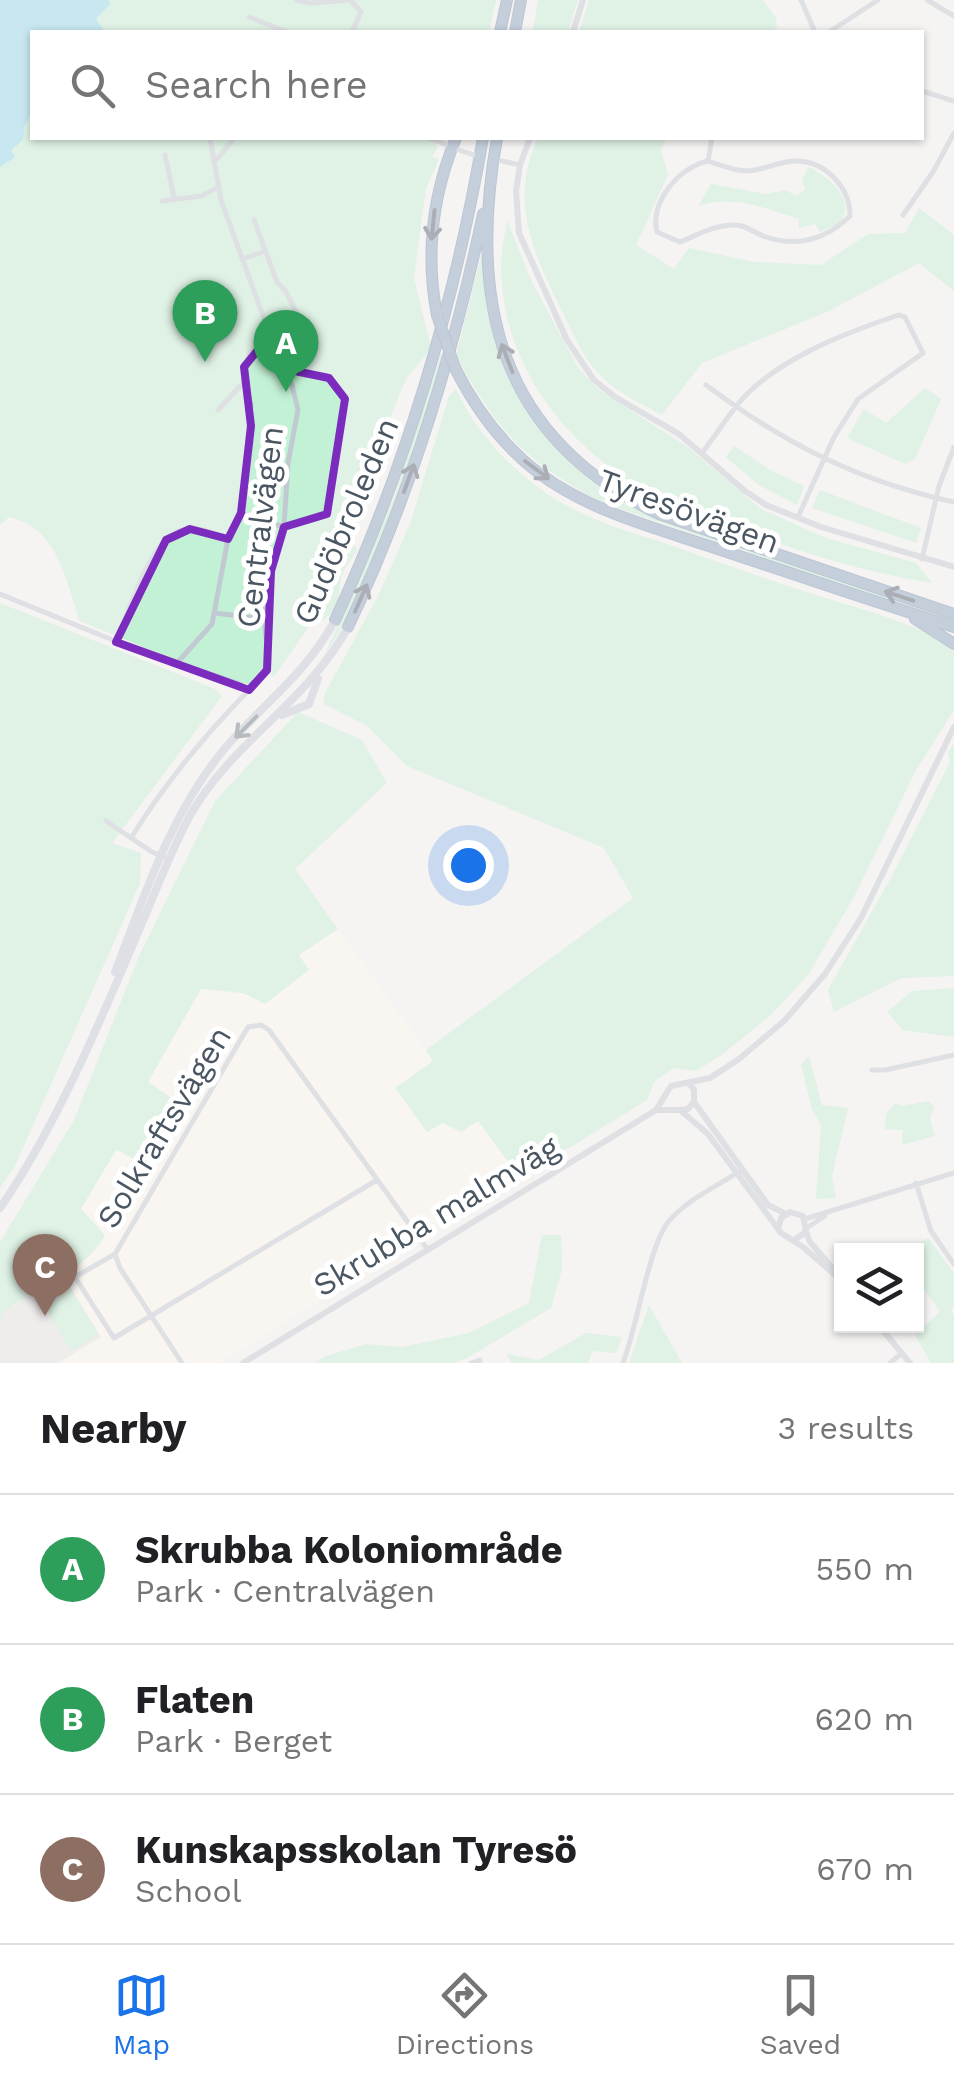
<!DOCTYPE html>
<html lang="en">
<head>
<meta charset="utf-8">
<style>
	:root { --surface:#fff; --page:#f2f2f2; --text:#202124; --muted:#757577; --line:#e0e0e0; --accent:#1a73e8 }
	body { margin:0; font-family:"Work Sans",sans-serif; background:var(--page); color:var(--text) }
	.controls { position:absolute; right:30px; bottom:30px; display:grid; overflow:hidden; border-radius:0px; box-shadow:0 2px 8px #0004 }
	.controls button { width:90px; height:90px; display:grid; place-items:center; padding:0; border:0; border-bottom:2px solid var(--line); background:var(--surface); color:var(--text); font:50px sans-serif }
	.you { position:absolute; left:468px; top:865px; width:35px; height:35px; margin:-25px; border:8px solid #fff; border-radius:50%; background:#1a73e8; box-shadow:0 0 0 15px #1a73e833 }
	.badge { display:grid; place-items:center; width:65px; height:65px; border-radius:50%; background:var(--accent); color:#fff; font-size:32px; font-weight:700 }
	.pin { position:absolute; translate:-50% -82px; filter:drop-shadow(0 2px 5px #0008) }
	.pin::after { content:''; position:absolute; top:52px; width:35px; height:30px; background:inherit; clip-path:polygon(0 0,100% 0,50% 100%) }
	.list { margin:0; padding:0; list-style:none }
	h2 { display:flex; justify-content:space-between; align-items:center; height:130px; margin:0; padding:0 40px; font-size:42px }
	h2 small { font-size:32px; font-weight:400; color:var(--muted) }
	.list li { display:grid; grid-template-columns:65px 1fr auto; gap:30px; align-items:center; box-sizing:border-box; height:150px; padding:0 40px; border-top:2px solid var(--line) }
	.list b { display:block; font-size:38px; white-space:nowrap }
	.list p { margin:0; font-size:32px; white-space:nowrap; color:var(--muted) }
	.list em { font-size:32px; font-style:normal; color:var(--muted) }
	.icon { flex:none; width:55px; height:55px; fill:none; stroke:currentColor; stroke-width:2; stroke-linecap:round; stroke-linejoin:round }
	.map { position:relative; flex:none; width:954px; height:1363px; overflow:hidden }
	.search { position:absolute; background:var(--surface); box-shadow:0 2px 8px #0004; left:30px; right:30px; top:30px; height:110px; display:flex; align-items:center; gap:25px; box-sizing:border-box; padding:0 35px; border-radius:0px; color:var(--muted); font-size:38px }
	.sheet { height:580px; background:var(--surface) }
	nav { display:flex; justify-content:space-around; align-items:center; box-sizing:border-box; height:140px; border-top:2px solid var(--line); background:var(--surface); font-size:28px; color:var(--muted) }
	nav a { display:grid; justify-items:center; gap:5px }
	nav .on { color:var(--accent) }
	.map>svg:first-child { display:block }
	.commercial { fill:#fdf9ef }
	.education { fill:#e6e4e5 }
	.green { fill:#c3f1d5 }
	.water { fill:#90daee }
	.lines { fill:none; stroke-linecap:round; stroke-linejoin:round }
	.motorway-casing { stroke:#7690ad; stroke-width:12 }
	.minor { stroke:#c1cad2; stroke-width:5 }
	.tertiary { stroke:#c1cad2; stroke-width:6 }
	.secondary { stroke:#c1cbd6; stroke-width:8 }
	.motorway { stroke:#8ba5c1; stroke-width:10 }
	.motorway-bridge-casing { stroke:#7690ad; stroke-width:12; stroke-linecap:butt }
	.motorway-bridge { stroke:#8ba5c1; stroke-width:10 }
	.oneway { stroke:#505e6b }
	.oneway2 { stroke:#6e7984 }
	.marked { fill:none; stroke:#7b2cbf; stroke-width:8; stroke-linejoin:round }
	.labels { text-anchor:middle; stroke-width:10; stroke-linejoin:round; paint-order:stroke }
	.street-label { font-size:32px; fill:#4a5661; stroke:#fff }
</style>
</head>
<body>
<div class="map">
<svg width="954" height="1363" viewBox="0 0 954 1363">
	<rect width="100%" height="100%" fill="#f5f3f3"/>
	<path class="commercial" d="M 338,929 L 434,1061 L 427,1132 L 443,1123 L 478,1121 L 520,1178 L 219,1363 L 0,1363 L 0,1321 L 30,1293 L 63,1275 L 98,1247 L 104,1235 L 81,1209 L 116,1149 L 188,1109 L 148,1082 L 201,988 L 243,993 Z"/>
	<path class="education" d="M 63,1275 L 101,1337 L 58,1363 L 0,1363 L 0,1321 L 5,1311 Z"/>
	<path class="green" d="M 0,0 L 496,0 L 489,32 L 32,32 L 32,138 L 432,138 L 438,147 L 432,157 L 439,159 L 426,188 L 414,278 L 431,348 C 426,356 409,374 407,378 C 382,429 371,487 350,539 L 357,550 C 353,557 346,565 343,573 C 336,591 344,606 323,620 L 315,618 L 274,677 L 261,670 L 250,685 L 177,661 L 80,621 C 66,580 58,528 9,517 L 0,525 Z
		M 538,0 L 578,0 L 568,32 L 533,32 Z
		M 589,0 L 763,0 L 776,18 L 777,28 L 767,32 L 579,32 Z
		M 538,138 L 667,138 L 661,150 L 668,175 L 636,245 L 674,269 L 689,248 L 755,262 L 821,265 L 868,234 L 905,233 L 919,208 L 954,235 L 954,291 L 919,263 L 829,311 L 702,363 L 662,415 C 642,404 620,394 603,378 C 584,361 574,335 563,313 C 534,255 508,201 538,138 Z
		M 809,167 C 839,182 868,217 820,232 L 815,224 L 799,228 L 799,219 C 763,208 735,194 698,206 L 711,184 L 767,194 L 785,190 L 797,196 L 805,189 L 802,180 Z
		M 507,220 L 531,280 L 579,369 L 598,389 L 689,448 L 761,509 L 826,538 L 916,563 L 932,583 C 869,573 807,554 747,532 C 712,519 674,507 641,488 C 561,441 502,362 501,266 C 501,251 505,235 507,220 Z
		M 484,244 C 482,371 543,462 656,518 L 954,618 L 954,623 L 606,504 C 527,464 499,433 456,356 Z
		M 441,353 L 444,359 C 412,462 374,599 305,681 L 325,654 L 395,495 Z
		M 925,388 L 941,399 L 915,459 L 905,464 L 847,438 L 864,409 L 886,423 Z
		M 456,389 C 479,440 526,486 577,511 C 610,528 649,537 684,550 C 732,567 780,584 828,599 C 864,610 928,626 954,652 L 954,710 L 916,770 L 855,895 L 808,975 L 771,1015 L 724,1053 L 696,1071 L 673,1068 L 654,1082 L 647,1100 L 520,1178 L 478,1121 L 461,1132 L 443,1123 L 427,1132 L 395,1088 L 433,1061 L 426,1050 L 633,898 L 604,848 L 407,766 L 367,726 L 324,704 L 324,695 L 378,596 L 410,524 L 449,396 Z
		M 734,446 L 772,471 L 804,486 L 797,505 L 759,485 L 726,457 Z
		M 820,490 L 921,528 L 916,543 L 812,508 Z
		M 0,603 L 215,689 L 222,696 L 112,843 L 141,853 L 140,883 L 15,1166 L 0,1188 Z
		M 298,712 L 362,740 L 387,783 L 295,869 L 338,929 L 299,955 L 309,970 L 265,1004 L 243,993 L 201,989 L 148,1082 L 188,1109 L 154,1168 L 116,1150 L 81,1209 L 105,1235 C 87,1270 37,1288 5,1311 L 0,1321 L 0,1242 L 74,1120 L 139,956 L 215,801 Z
		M 954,744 L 954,976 L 902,978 L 834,1012 L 828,990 L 893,874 L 950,762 L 948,752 Z
		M 954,988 L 954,1037 L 903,1030 L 887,1012 L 912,991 Z
		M 809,1056 L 822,1105 L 848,1108 L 832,1176 L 836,1198 L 816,1199 L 821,1125 L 812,1110 L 801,1064 Z
		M 929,1101 L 934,1107 L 930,1118 L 935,1136 L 902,1145 L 903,1130 L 885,1129 L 886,1114 L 895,1103 L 902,1106 Z
		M 542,1235 L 561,1235 L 562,1269 L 551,1308 L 467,1358 L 453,1363 L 315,1363 L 326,1356 L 366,1344 L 402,1347 L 469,1333 L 529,1303 Z
		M 928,1238 L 954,1273 L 954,1306 L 951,1309 L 954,1316 L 954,1363 L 931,1363 L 915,1335 L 940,1312 L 917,1279 L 916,1250 L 906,1250 Z
		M 69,1286 L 98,1334 L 71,1351 L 42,1303 Z
		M 649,1305 L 682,1363 L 629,1363 Z
		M 586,1333 L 622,1337 L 616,1353 L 593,1351 L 588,1363 L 512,1363 L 506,1354 L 539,1360 Z"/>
	<path class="water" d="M 0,0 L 108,0 L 111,3 L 96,19 L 105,32 L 32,32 L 32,112 L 24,127 L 23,140 L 11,150 L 15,157 L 0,167 Z"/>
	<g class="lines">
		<g class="motorway-casing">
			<path id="motorway" d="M 500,32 L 507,0
				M 515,32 L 521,0
				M 497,138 C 468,301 498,438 659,514 L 954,614
				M 437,315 C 425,253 432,196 456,138
				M 455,368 C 476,410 503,446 540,474 C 592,512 655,528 715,548 C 795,575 874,601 954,627
				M 915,619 L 954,644
				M 335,620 C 407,465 454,306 483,138
				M 348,627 C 410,496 453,356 483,214"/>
		</g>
		<path class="minor" d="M 297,0 L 311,3 L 350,0 L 361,12 L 352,32
			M 801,0 L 815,32
			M 927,0 L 954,16
			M 249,17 L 286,32
			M 829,32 L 878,0
			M 922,91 L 954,101
			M 210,138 L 221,200 L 270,335 L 292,385 L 298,410 L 288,463 L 284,527 L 271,571 L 266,601 L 264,619 L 269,662 L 263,676 L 249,690
			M 428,138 L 447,145
			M 456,149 L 474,155
			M 165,155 L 174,197
			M 502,161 L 520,165
			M 708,161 C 720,165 734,171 747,171 C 763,170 778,162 794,161 C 824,160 850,186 850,216 C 826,240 796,248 763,236 C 753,232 744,224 734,225 C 715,225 697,235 680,242 L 657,232 C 649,203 679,167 708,161 Z
			M 708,161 L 712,138
			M 214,163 L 234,138
			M 162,201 L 201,196 L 219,187
			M 903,215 L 933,172 L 954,133
			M 254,220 L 277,282 L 286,292 L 302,323 L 300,330 L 273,342
			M 243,259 L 263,252
			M 706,385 C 785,444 858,481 954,502
			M 218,410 L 243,383 L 249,353 L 270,335
			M 702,453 C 717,434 729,413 745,396 C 784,356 848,332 899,315 L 905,317 L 923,353 L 858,399 L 834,437 L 798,517
			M 241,513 L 284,527 L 327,514 L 345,399 C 337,374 310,374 287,370
			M 922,559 L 939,486 L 954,447
			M 0,594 L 120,643 L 237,683 L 249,690 C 204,736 165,783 131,838
			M 215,613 L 264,619
			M 116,642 C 128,614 148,546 175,533 C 193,523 211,532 228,539
			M 177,663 L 212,624 L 228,539 L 241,513 L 251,404 L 243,383
			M 106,821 L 152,852 L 169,859
			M 872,1070 L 885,1070 L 954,1055
			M 916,1183 L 931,1231 L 954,1264
			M 805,1219 L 954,1173
			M 808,1227 L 825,1216
			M 115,1254 L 75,1277 L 114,1338 L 377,1180
			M 182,1363 L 120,1268 L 115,1254 L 248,1027 L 261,1025 L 269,1030 L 428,1250
			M 471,1363 L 480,1360 L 480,1363
			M 623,1363 C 637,1327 649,1245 669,1221 C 688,1199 716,1187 740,1171
			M 890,1363 L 902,1353"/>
		<path class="tertiary" d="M 573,32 L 583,0
			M 530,138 L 520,165 L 516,191 L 519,233 L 567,340 L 594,380 L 615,397 L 679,434 L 745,491 L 766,505 L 821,527 L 954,567
			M 694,1102 L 768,1205 L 786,1214
			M 657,1110 L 680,1110 L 708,1134 L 781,1233 L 803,1247 L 842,1281
			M 680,1110 L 688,1109 L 694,1102 L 694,1089 L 689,1084
			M 779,1226 L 781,1218 L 790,1212 L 803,1216 L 806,1232 L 794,1240
			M 806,1232 L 810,1242 L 835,1271
			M 879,1326 L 910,1363
			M 243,1363 L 656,1110 L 671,1086 L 710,1078 L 739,1059 L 784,1021 L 825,974 L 861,918 L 954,727"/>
		<path class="secondary" d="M 282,715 L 309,704 L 318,679
			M 115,972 C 145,894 171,812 226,747 C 265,702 306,674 335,620
			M 0,1208 C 58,1125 105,1010 145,916 C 160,881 173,846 192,812 C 233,742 309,700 348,627"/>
		<use href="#motorway" class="motorway"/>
		<g class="motorway-bridge-casing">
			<path id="motorway-bridge" d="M 437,315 L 455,368"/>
		</g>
		<use href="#motorway-bridge" class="motorway-bridge"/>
	</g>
	<defs><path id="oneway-shaft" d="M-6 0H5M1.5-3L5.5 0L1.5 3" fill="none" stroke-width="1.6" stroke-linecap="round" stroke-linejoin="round" transform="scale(2.5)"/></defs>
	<g class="oneway">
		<use href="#oneway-shaft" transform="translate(433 225) rotate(96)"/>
		<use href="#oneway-shaft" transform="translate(507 358) rotate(-111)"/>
		<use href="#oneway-shaft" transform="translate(537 470) rotate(37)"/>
		<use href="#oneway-shaft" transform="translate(409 478) rotate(-70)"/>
		<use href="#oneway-shaft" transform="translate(899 596) rotate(-162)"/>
		<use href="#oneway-shaft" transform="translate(361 598) rotate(-66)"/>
	</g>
	<use class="oneway2" href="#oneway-shaft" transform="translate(246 727) rotate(135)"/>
	<path d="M0 0H954V1363H0ZM 270,335 L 285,369 L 329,378 L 345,399 L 327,514 L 284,527 L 271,571 L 267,670 L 249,690 L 116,642 L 166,540 L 190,529 L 228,539 L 241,513 L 251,426 L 244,367 Z" fill="#f5f3f3" fill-opacity=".55" fill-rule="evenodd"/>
	<path class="marked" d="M 270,335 L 285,369 L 329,378 L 345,399 L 327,514 L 284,527 L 271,571 L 267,670 L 249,690 L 116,642 L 166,540 L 190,529 L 228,539 L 241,513 L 251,426 L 244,367 Z"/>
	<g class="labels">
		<g class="street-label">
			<text transform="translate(689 511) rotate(20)" y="11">Tyresövägen</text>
			<text transform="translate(346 521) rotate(-67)" y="11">Gudöbroleden</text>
			<text transform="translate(260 527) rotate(-83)" y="11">Centralvägen</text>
			<text transform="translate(164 1127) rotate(-59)" y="11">Solkraftsvägen</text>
			<text transform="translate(436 1216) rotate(-31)" y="11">Skrubba malmväg</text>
		</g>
	</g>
</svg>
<div class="controls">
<button><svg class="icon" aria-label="layers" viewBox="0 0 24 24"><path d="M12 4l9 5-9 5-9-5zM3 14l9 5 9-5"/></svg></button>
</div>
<div class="you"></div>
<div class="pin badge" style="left:286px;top:392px;background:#2e9e5b">A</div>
<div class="pin badge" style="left:205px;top:362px;background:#2e9e5b">B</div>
<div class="pin badge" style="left:45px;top:1316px;background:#8d6e63">C</div>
<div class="search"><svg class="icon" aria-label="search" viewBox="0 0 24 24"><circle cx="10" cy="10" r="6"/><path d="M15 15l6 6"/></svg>Search here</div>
</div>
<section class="sheet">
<h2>Nearby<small>3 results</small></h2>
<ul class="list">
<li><span class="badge" style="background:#2e9e5b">A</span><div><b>Skrubba Koloniområde</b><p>Park · Centralvägen</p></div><em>550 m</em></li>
<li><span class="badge" style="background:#2e9e5b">B</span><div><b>Flaten</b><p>Park · Berget</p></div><em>620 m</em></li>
<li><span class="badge" style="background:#8d6e63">C</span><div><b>Kunskapsskolan Tyresö</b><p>School</p></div><em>670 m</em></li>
</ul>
</section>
<nav>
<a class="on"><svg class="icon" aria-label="map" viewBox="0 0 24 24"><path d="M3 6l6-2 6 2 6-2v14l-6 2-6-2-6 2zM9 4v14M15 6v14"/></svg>Map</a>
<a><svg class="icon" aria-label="directions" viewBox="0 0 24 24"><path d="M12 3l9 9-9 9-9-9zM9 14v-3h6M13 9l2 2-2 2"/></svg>Directions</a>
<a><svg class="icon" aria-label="saved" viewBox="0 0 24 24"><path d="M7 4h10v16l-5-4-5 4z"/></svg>Saved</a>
</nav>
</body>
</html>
